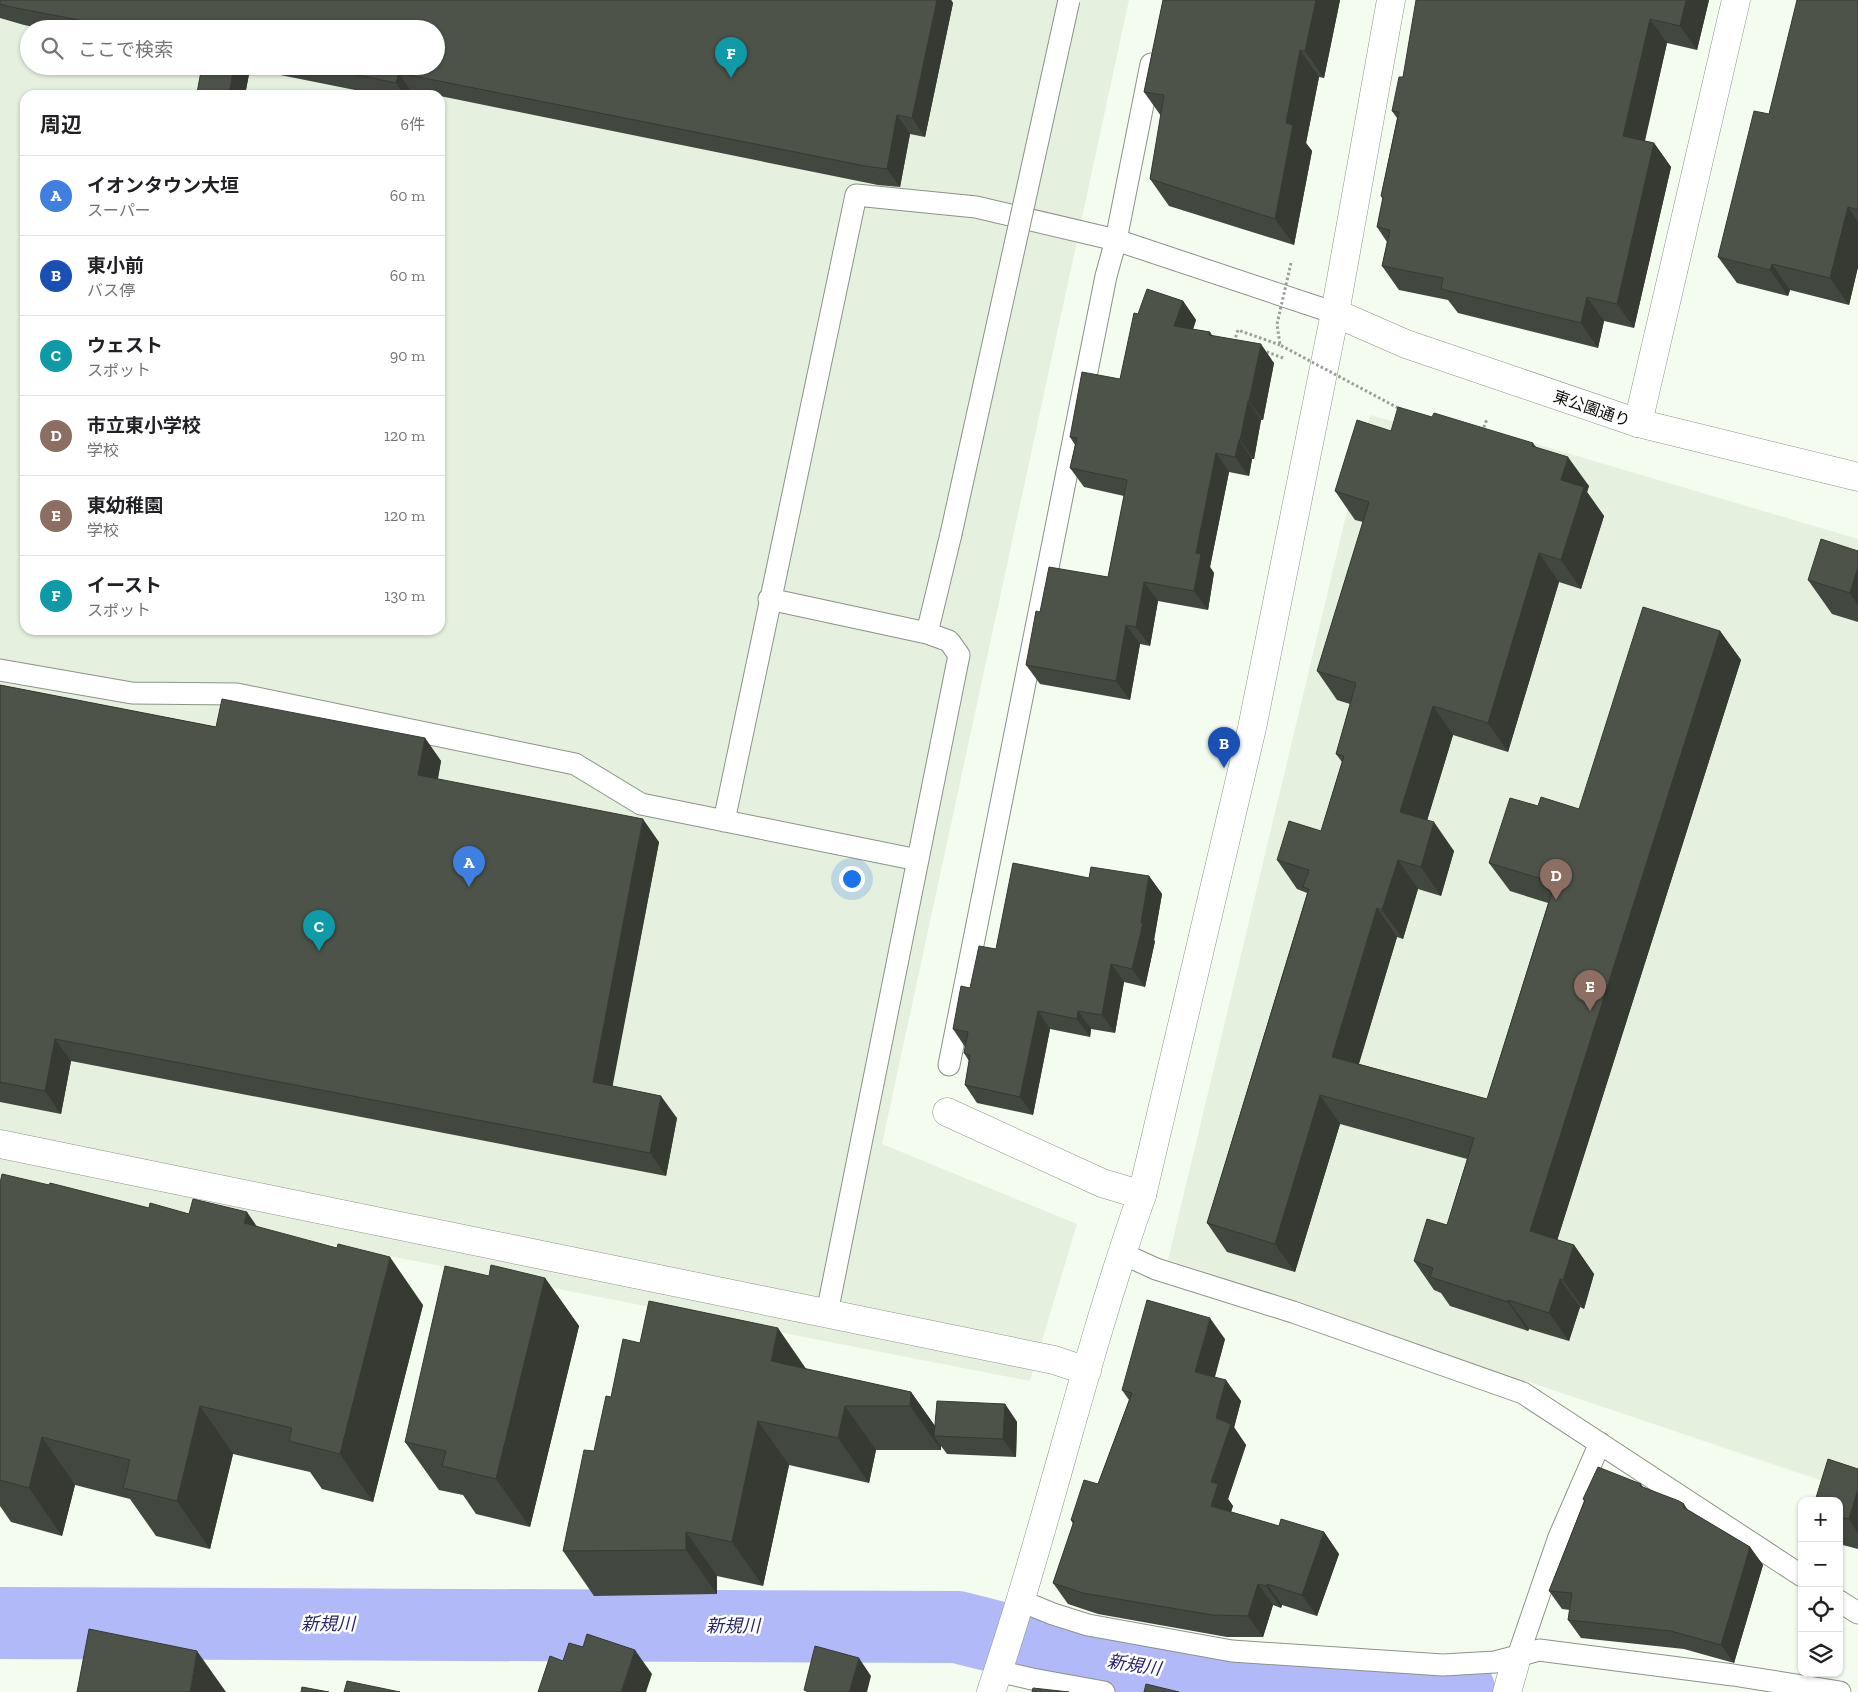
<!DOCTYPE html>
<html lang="ja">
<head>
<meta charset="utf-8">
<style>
	:root { --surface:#fff; --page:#f2f2f2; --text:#202124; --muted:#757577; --line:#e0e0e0; --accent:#5452c9 }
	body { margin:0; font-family:"Zilla Slab","Noto Sans JP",serif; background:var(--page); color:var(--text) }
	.controls { position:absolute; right:15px; bottom:15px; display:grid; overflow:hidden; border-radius:10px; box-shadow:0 1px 4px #0004 }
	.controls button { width:45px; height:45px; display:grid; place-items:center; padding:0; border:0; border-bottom:1px solid var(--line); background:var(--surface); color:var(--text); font:25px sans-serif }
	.you { position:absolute; left:851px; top:878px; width:18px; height:18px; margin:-12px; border:4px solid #fff; border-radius:50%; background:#1a73e8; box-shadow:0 0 0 8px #1a73e833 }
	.badge { display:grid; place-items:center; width:32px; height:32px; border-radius:50%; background:var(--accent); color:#fff; font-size:16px; font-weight:700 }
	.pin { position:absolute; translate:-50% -41px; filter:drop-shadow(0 1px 2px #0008) }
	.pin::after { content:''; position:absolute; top:26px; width:18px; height:15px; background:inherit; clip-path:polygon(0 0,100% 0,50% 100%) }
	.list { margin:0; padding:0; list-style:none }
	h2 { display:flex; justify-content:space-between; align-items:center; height:65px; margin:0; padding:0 20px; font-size:21px }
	h2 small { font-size:16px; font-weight:400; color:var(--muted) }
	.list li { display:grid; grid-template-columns:32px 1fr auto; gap:15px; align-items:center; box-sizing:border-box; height:80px; padding:0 20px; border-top:1px solid var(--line) }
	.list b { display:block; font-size:19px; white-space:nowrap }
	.list p { margin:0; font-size:16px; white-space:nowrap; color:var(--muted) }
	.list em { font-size:16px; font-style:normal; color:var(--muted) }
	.icon { flex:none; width:28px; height:28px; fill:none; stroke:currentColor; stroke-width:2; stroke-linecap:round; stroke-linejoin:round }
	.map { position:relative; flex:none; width:1858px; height:1692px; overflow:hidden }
	.search { position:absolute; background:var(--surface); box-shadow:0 1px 4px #0004; left:20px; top:20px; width:425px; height:55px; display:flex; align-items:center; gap:12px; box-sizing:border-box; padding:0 18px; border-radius:28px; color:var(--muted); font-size:19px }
	.panel { position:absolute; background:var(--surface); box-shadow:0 1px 4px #0004; left:20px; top:90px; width:425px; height:545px; border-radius:15px }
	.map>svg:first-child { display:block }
	.built { fill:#e5f1de; fill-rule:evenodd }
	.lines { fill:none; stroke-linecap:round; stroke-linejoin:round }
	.river { stroke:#b1b9f8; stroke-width:72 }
	.service-casing { stroke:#8b9387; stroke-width:23 }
	.minor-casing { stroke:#8b9387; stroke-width:29 }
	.tertiary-casing { stroke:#8b9387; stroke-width:29 }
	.path { stroke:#999f96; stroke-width:3; stroke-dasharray:2.5 2.5; stroke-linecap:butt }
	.service { stroke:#fff; stroke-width:21 }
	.minor { stroke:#fff; stroke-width:28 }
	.tertiary { stroke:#fff; stroke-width:28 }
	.service-bridge-casing { stroke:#8b9387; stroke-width:23; stroke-linecap:butt }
	.path-bridge { stroke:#999f96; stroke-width:3; stroke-dasharray:2.5 2.5; stroke-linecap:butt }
	.service-bridge { stroke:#fff; stroke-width:21 }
	.wall { fill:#42473f }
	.shaded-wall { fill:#363a33 }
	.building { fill:#4d5349; stroke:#363a33 }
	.labels { text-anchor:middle; stroke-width:5; stroke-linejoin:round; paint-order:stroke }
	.street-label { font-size:16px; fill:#0a0d09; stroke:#fff }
	.water-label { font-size:18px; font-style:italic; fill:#28266d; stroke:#fff }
</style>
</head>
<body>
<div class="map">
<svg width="1858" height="1692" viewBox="0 0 1858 1692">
	<rect width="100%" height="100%" fill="#f4fcef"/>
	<path class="built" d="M 0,0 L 1129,0 L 882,1144 L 1077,1224 L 1030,1381 L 0,1180 ZM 29,29 L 436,29 L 436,66 L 29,66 ZM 25,95 L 440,95 L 440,630 L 25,630 Z
		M 1370,415 L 1483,445 L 1489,430 L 1858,539 L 1858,1493 L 1168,1260 Z"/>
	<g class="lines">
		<path class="river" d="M 0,1623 L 957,1627 L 1064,1654 L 1199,1675 L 1460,1692"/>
		<g class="service-casing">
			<path id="service" d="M 769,599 L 927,633
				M 0,670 L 132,693 L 237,694 L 575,764 L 641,804 L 918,860
				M 724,821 L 856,195 L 976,207 L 1116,240 L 1335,313
				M 949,1065 L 1106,276 L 1116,240 L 1151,64
				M 1121,1253 L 1156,1269 L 1293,1312 L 1523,1393 L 1802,1576
				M 827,1313 L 959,655 L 949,641 L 927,633 L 951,534
				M 1600,1443 L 1559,1537 L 1518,1656 L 1539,1650 L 1733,1675 L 1840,1692
				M 1021,1601 L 1053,1614 L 1088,1625 L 1232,1651 L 1443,1665 L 1495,1662 L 1518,1656 L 1515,1664
				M 1839,1601 L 1858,1613
				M 998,1671 L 1032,1679 L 1104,1692"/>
		</g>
		<g class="minor-casing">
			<path id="minor" d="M 1638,423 L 1736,0
				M 947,1112 L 1102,1183 L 1142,1195
				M 1507,1692 L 1515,1664"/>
		</g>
		<g class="tertiary-casing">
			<path id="tertiary" d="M 1335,313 L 1406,344 L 1638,423 L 1858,477
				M 0,1144 L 1054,1360 L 1087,1371
				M 991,1692 C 1047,1528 1084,1358 1142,1195 L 1252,728 L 1335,313 L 1391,0"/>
		</g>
		<path class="path" d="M 1234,342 L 1238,330 L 1280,345
			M 1262,350 L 1283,358
			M 1482,432 L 1487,419"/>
		<use href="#service" class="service"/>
		<use href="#minor" class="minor"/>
		<use href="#tertiary" class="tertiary"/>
		<g class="service-bridge-casing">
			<path id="service-bridge" d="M 951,534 L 1069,0"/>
		</g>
		<path class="path-bridge" d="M 1291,263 L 1277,324 L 1280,345 L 1400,409"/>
		<use href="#service-bridge" class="service-bridge"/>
	</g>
	<path class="wall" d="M 0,0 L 951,0 L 953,3 L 925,137 L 910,134 L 900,187 L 878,185 L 440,96 L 440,95 L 433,95 L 411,91 L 410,95 L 380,95 L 250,69 L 245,95 L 199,95 L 197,93 L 202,66 L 436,66 L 436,29 L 44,29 L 24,25 L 0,18 Z
		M 1163,0 L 1340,0 L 1324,78 L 1319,77 L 1306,143 L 1312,151 L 1294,245 L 1169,206 L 1150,179 L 1161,116 L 1144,92 Z
		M 1709,0 L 1697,50 L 1667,43 L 1645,141 L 1654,143 L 1671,167 L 1634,328 L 1604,321 L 1598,348 L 1458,313 L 1448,300 L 1399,290 L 1382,266 L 1387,242 L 1377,227 L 1383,199 L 1381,196 L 1397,118 L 1392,111 L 1403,77 Z
		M 1858,0 L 1858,267 L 1849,305 L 1790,290 L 1788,296 L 1737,283 L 1718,257 L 1769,114 Z
		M 1183,301 L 1196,320 L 1193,329 L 1210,332 L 1212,335 L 1274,363 L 1263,420 L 1261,420 L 1254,459 L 1252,459 L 1249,476 L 1229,472 L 1210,567 L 1214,573 L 1208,610 L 1158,601 L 1150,646 L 1140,644 L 1130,700 L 1040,684 L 1026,665 L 1040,612 L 1108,577 L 1124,496 L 1084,487 L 1070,468 L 1075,445 L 1070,437 L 1120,379 L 1138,314 Z
		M 1432,417 L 1533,443 L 1536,447 L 1589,486 L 1587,492 L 1604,516 L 1581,589 L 1559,582 L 1508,752 L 1453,735 L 1427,820 L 1454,851 L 1441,896 L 1418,889 L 1403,939 L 1397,937 L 1359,1064 L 1487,1099 L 1548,903 L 1510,891 L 1489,863 L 1538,806 L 1579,809 L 1720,631 L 1741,660 L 1557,1240 L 1574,1245 L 1594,1274 L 1584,1309 L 1580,1307 L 1569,1341 L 1529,1329 L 1528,1331 L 1450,1306 L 1441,1293 L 1434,1290 L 1414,1261 L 1447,1225 L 1467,1159 L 1340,1124 L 1295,1272 L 1227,1252 L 1207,1223 L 1307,893 L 1297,889 L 1277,860 L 1321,831 L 1342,762 L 1336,754 L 1350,704 L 1337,700 L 1317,671 L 1363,522 L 1355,520 L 1335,491 L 1391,431 Z
		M 1858,551 L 1858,622 L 1832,614 L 1808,580 Z
		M 0,685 L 216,727 L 425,738 L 441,761 L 438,779 L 659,842 L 612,1086 L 677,1118 L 666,1176 L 71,1061 L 61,1114 L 0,1102 Z
		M 1149,876 L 1162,894 L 1154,940 L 1155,941 L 1145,987 L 1124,982 L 1115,1033 L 1091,1029 L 1090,1037 L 1050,1029 L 1033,1115 L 977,1103 L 965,1085 L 969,1061 L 964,1053 L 965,1047 L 953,1029 L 970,988 L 996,949 Z
		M 0,1183 L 49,1185 L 149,1208 L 189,1214 L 257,1226 L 423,1305 L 373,1502 L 322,1489 L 310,1472 L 233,1454 L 210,1549 L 156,1536 L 130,1499 L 75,1485 L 62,1536 L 11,1522 L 0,1506 Z
		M 489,1276 L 545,1278 L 579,1326 L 530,1527 L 476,1514 L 463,1495 L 439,1490 L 405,1442 Z
		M 1225,1339 L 1215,1377 L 1241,1401 L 1234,1428 L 1246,1445 L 1228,1499 L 1233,1506 L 1231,1512 L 1279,1526 L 1324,1532 L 1339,1554 L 1317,1616 L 1282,1605 L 1281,1608 L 1273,1605 L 1263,1637 L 1227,1637 L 1098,1614 L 1068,1604 L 1053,1583 L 1073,1524 L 1071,1520 L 1098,1484 L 1129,1400 L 1122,1390 Z
		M 640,1343 L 806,1369 L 911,1392 L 935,1426 L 1005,1404 L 1017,1422 L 1016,1457 L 947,1454 L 941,1446 L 941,1450 L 876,1450 L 869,1483 L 789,1465 L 763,1586 L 717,1576 L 717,1594 L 594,1596 L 563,1551 L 594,1451 Z
		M 1858,1469 L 1858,1549 L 1839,1544 L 1839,1501 Z
		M 1641,1484 L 1643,1487 L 1684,1504 L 1688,1510 L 1750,1547 L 1763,1565 L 1734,1663 L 1684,1649 L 1581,1638 L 1568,1620 L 1570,1610 L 1562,1609 L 1549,1591 L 1584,1501 L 1583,1499 Z"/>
	<path class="shaded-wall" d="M 937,0 L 951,0 L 953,3 L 925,137 L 912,118 Z
		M 1316,0 L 1340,0 L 1324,78 L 1305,51 Z
		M 1686,0 L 1709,0 L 1697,50 L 1680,26 Z
		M 1650,19 L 1667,43 L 1640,160 L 1623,136 Z
		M 1300,50 L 1319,77 L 1306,143 L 1312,151 L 1294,245 L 1275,219 L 1286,123 Z
		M 234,66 L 248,66 L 250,69 L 245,95 L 229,95 Z
		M 399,73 L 411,91 L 410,95 L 405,95 L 396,83 Z
		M 897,115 L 910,134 L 900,187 L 887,169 Z
		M 1654,143 L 1671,167 L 1634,328 L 1617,304 Z
		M 1848,207 L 1858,222 L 1858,267 L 1849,305 L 1830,278 Z
		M 1772,264 L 1790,290 L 1788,296 L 1770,270 Z
		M 1587,297 L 1604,321 L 1598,348 L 1581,323 Z
		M 1183,301 L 1196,320 L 1188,345 L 1174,326 Z
		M 1261,344 L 1274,363 L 1263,420 L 1249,401 Z
		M 1248,401 L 1261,420 L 1254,459 L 1240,440 Z
		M 1239,440 L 1252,459 L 1249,476 L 1235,457 Z
		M 1216,453 L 1229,472 L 1210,567 L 1214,573 L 1208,610 L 1194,591 L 1196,553 Z
		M 1568,457 L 1589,486 L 1587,492 L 1604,516 L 1581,589 L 1561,560 L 1561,480 Z
		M 1539,553 L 1559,582 L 1508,752 L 1488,723 Z
		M 1858,567 L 1858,605 L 1850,593 Z
		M 1144,582 L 1158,601 L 1150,646 L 1136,627 Z
		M 1126,625 L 1140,644 L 1130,700 L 1116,681 Z
		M 1720,631 L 1741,660 L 1551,1260 L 1530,1231 Z
		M 1433,706 L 1453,735 L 1421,841 L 1400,812 Z
		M 425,738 L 441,761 L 434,798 L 418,775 Z
		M 643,819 L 659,842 L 609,1105 L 593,1082 Z
		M 1434,822 L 1454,851 L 1441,896 L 1421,867 Z
		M 1398,860 L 1418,889 L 1403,939 L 1382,910 Z
		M 1149,876 L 1162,894 L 1154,940 L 1155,941 L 1145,987 L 1132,969 L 1141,923 Z
		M 1377,908 L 1397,937 L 1352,1086 L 1332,1057 Z
		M 1111,964 L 1124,982 L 1115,1033 L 1102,1015 Z
		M 1038,1011 L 1050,1029 L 1033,1115 L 1020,1097 Z
		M 1078,1011 L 1091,1029 L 1090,1037 L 1077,1019 Z
		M 55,1039 L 71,1061 L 61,1114 L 45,1091 Z
		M 1320,1095 L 1340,1124 L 1295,1272 L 1275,1244 Z
		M 661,1096 L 677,1118 L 666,1176 L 650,1153 Z
		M 247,1212 L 280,1260 L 244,1223 Z
		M 1574,1245 L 1594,1274 L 1584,1309 L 1563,1280 Z
		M 390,1257 L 423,1305 L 373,1502 L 340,1454 Z
		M 545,1278 L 579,1326 L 530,1527 L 496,1479 Z
		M 1560,1279 L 1580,1307 L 1569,1341 L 1549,1313 Z
		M 1508,1300 L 1529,1329 L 1528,1331 L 1508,1302 Z
		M 1210,1318 L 1225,1339 L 1210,1393 L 1195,1372 Z
		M 778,1328 L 809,1373 L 771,1361 Z
		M 1226,1380 L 1241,1401 L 1234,1427 L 1246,1445 L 1228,1499 L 1233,1506 L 1226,1527 L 1211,1506 L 1211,1482 L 1216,1418 Z
		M 911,1392 L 942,1436 L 934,1436 L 941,1446 L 941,1450 L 910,1406 Z
		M 1005,1404 L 1017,1422 L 1016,1457 L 1003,1439 Z
		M 200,1406 L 233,1454 L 210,1549 L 177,1501 Z
		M 845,1406 L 876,1450 L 869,1483 L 838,1438 Z
		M 758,1421 L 789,1465 L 763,1586 L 732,1542 Z
		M 42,1437 L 75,1485 L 62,1536 L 29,1488 Z
		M 1858,1489 L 1858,1533 L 1849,1519 Z
		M 686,1532 L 717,1576 L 717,1594 L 686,1550 Z
		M 1324,1532 L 1339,1554 L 1317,1616 L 1302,1595 Z
		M 1750,1547 L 1763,1565 L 1734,1663 L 1721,1645 Z
		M 1258,1584 L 1273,1605 L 1263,1637 L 1248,1616 Z
		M 1267,1584 L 1282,1605 L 1281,1608 L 1266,1586 Z
		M 635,1650 L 652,1674 L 646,1692 L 621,1692 Z
		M 197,1651 L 226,1692 L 190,1692 Z
		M 859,1658 L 871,1676 L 867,1692 L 849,1692 Z"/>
	<path class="building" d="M 0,0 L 937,0 L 912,118 L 897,115 L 887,169 L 865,166 L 399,73 L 396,83 L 315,66 L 436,66 L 436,29 L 126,29 L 11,7 L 0,4 Z
		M 1163,0 L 1316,0 L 1305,51 L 1300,50 L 1286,123 L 1293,125 L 1275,219 L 1150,179 L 1164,95 L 1144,92 Z
		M 1416,0 L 1686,0 L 1680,26 L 1650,19 L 1623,136 L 1654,143 L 1617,304 L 1587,297 L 1581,323 L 1441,289 L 1443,278 L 1382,266 L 1390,230 L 1377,227 L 1383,197 L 1381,196 L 1399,112 L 1392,111 L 1399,77 L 1403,77 Z
		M 1797,0 L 1858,0 L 1858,210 L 1848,207 L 1830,278 L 1772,264 L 1770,270 L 1718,257 L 1754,111 L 1769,114 Z
		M 202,66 L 234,66 L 229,95 L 210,95 L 197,93 Z
		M 1147,289 L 1183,301 L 1174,326 L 1210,332 L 1209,335 L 1261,344 L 1249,401 L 1248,401 L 1240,440 L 1239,440 L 1235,457 L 1216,453 L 1196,553 L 1201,554 L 1194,591 L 1144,582 L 1136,627 L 1126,625 L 1116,681 L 1026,665 L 1036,611 L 1040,612 L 1049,567 L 1108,577 L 1127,480 L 1070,468 L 1077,438 L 1070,437 L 1082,372 L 1120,379 L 1134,313 L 1138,314 Z
		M 1398,407 L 1432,417 L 1434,413 L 1533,443 L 1532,446 L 1568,457 L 1561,480 L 1584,487 L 1561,560 L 1539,553 L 1488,723 L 1433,706 L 1400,812 L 1434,822 L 1421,867 L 1398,860 L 1382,910 L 1377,908 L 1332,1057 L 1487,1099 L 1555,883 L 1489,863 L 1510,798 L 1538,806 L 1541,797 L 1579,809 L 1643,607 L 1720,631 L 1530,1231 L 1574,1245 L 1563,1280 L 1560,1279 L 1549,1313 L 1508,1300 L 1508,1302 L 1430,1277 L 1433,1268 L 1414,1261 L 1427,1219 L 1447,1225 L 1474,1138 L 1320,1095 L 1275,1244 L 1207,1223 L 1309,889 L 1303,887 L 1309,870 L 1277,860 L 1289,821 L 1321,831 L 1344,756 L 1336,754 L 1356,683 L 1317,671 L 1369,502 L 1335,491 L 1357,420 L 1391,431 Z
		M 1821,539 L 1858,551 L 1858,567 L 1850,593 L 1808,580 Z
		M 0,685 L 216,727 L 222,699 L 425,738 L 418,775 L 643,819 L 593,1082 L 661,1096 L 650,1153 L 55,1039 L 45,1091 L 0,1082 Z
		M 1013,863 L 1089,878 L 1091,867 L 1149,876 L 1141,923 L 1143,923 L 1132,969 L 1111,964 L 1102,1015 L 1078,1011 L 1077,1019 L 1038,1011 L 1020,1097 L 965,1085 L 970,1055 L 964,1053 L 968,1032 L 953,1029 L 961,986 L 970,988 L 979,946 L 996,949 Z
		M 2,1174 L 49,1185 L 50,1183 L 149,1208 L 150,1203 L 189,1214 L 193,1199 L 247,1212 L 244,1223 L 337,1248 L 338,1244 L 390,1257 L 340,1454 L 289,1441 L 292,1428 L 200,1406 L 177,1501 L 123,1488 L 130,1460 L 42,1437 L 29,1488 L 0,1480 L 0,1183 Z
		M 491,1265 L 545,1278 L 496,1479 L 442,1466 L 446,1451 L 405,1442 L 445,1266 L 489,1276 Z
		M 1147,1300 L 1210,1318 L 1195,1372 L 1226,1380 L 1216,1418 L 1231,1424 L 1211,1482 L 1218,1484 L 1211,1506 L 1279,1526 L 1281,1519 L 1324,1532 L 1302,1595 L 1267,1584 L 1266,1586 L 1258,1584 L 1248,1616 L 1212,1615 L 1083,1593 L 1053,1583 L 1074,1521 L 1071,1520 L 1084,1480 L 1098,1484 L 1132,1393 L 1122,1390 Z
		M 649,1301 L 778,1328 L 771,1361 L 911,1392 L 910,1406 L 845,1406 L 838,1438 L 758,1421 L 732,1542 L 686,1532 L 686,1550 L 563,1551 L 584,1450 L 594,1451 L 606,1396 L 611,1397 L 623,1339 L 640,1343 Z
		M 937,1401 L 1005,1404 L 1003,1439 L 934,1436 Z
		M 1828,1459 L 1858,1469 L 1858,1489 L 1849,1519 L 1839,1517 L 1839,1501 L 1815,1501 Z
		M 1598,1467 L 1641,1484 L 1640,1486 L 1679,1501 L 1684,1504 L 1683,1507 L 1750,1547 L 1721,1645 L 1671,1631 L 1568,1620 L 1572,1593 L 1549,1591 L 1585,1500 L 1583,1499 Z
		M 89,1629 L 197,1651 L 190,1692 L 77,1692 Z
		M 587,1634 L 635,1650 L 621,1692 L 538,1692 L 550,1656 L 563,1661 L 569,1643 L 583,1647 Z
		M 815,1646 L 859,1658 L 849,1692 L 808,1692 L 804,1690 Z
		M 347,1681 L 400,1692 L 344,1692 Z
		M 1146,1684 L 1179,1692 L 1144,1692 Z
		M 302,1687 L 329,1692 L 301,1692 Z
		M 1033,1688 L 1069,1692 L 1032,1692 Z"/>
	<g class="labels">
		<g class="street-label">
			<text transform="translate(1592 408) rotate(19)" y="6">東公園通り</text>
		</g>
		<g class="water-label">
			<text x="328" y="1630">新規川</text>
			<text x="733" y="1632">新規川</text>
			<text transform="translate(1134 1665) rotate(9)" y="6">新規川</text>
		</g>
	</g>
</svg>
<div class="controls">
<button>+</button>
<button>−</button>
<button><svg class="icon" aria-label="locate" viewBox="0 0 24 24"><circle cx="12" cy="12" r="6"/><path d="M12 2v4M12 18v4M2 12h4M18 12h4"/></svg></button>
<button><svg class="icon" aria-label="layers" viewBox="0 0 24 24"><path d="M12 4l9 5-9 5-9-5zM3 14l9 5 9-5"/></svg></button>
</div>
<div class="you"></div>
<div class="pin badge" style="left:469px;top:887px;background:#3f7fe0">A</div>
<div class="pin badge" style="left:1224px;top:768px;background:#1a4fb4">B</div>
<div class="pin badge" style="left:319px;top:951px;background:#0f9aa8">C</div>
<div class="pin badge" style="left:1556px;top:900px;background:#8d6e63">D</div>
<div class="pin badge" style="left:1590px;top:1011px;background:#8d6e63">E</div>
<div class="pin badge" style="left:731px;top:78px;background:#0f9aa8">F</div>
<div class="search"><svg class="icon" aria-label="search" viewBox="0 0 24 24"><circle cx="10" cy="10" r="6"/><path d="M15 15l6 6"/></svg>ここで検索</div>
<section class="panel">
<h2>周辺<small>6件</small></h2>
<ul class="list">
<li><span class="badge" style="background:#3f7fe0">A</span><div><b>イオンタウン大垣</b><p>スーパー</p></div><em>60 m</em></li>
<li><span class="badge" style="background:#1a4fb4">B</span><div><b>東小前</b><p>バス停</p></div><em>60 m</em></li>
<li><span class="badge" style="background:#0f9aa8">C</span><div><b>ウェスト</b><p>スポット</p></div><em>90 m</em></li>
<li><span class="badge" style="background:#8d6e63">D</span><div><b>市立東小学校</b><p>学校</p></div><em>120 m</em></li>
<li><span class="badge" style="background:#8d6e63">E</span><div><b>東幼稚園</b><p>学校</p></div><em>120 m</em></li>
<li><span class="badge" style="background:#0f9aa8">F</span><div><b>イースト</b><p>スポット</p></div><em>130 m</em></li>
</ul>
</section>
</div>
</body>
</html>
